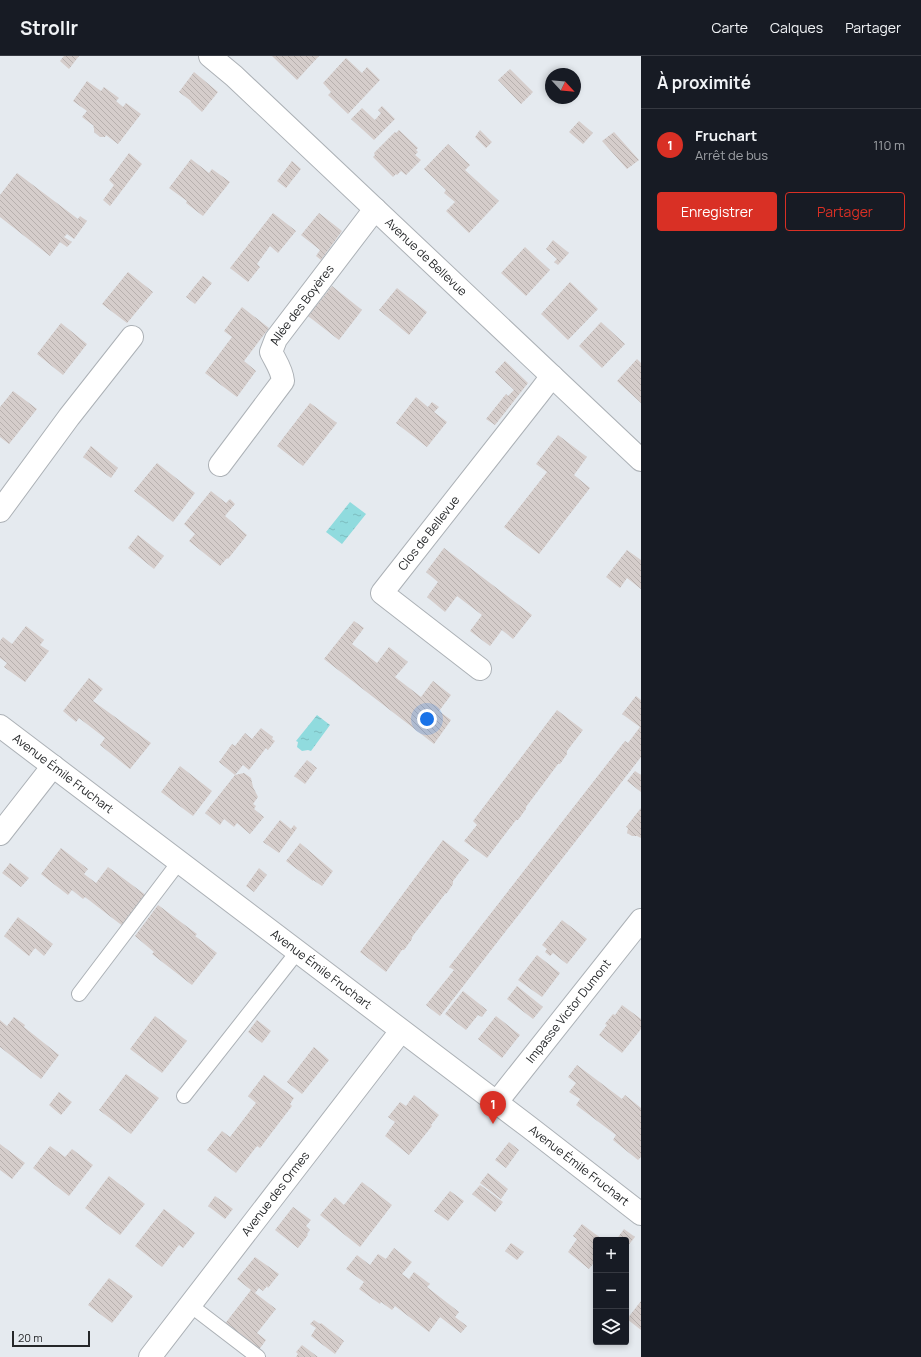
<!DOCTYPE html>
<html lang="fr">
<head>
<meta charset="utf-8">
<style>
	:root { --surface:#171b24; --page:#242831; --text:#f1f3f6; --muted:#9ea1a6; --line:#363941; --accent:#d93025 }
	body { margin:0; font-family:Manrope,sans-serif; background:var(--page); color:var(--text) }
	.controls { position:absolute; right:12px; bottom:12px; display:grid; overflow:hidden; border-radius:4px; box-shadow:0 2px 6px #0003 }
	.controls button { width:36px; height:36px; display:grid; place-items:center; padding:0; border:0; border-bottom:1px solid var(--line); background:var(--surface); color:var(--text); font:20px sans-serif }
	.compass { position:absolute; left:545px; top:12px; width:36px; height:36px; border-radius:50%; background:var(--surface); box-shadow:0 2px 6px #0003; rotate:116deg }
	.scale { position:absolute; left:12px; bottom:10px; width:78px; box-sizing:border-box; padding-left:4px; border:2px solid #252729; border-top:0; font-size:11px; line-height:14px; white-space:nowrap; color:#252729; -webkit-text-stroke:3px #e5eaef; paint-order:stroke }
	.you { position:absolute; left:427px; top:663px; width:14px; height:14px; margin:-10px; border:3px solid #fff; border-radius:50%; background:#1a73e8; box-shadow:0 0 0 6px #1a73e833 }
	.badge { display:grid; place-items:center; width:26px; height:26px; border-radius:50%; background:var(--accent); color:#fff; font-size:13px; font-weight:700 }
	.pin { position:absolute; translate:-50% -33px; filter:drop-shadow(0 1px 2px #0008) }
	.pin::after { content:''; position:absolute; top:21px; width:14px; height:12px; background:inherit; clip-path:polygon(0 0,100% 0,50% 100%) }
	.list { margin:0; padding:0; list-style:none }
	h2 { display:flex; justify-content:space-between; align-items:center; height:52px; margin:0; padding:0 16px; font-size:17px }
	h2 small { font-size:13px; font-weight:400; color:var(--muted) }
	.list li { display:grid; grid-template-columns:26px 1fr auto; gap:12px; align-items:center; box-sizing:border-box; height:72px; padding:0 16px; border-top:1px solid var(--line) }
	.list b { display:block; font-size:15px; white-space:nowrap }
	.list p { margin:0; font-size:13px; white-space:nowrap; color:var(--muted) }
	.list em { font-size:13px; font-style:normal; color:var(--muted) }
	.actions { display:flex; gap:8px; padding:12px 16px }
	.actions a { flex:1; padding:9px 0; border:1px solid var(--accent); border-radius:4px; text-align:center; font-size:14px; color:var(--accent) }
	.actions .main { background:var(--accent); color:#fff }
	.icon { flex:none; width:22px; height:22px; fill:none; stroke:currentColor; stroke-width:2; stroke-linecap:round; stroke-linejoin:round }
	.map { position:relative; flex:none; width:641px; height:1301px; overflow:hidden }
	header { display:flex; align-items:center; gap:24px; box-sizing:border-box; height:56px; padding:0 20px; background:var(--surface); border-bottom:1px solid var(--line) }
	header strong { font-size:19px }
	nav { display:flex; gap:22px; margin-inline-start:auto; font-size:14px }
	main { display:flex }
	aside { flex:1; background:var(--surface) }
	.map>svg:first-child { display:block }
	.water { fill:url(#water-ripples) }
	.building { fill:url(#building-back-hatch) }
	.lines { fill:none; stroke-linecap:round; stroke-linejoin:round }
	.service-casing { stroke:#acb1b6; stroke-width:16 }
	.minor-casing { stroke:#acb1b6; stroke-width:24 }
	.service { stroke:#fff; stroke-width:14 }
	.minor { stroke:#fff; stroke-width:22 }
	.labels { text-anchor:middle; stroke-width:3; stroke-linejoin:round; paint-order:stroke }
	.street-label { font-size:12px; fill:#252729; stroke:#e5eaef }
</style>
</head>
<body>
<header>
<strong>Strollr</strong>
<nav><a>Carte</a><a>Calques</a><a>Partager</a></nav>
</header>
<main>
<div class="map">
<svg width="641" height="1301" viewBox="0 0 641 1301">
	<defs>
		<pattern id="water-ripples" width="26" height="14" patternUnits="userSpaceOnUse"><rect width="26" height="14" fill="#90dbde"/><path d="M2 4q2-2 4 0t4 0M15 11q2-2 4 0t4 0" fill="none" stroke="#7cbcbe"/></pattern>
		<pattern id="building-back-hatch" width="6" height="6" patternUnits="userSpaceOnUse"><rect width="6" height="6" fill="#d5cdcb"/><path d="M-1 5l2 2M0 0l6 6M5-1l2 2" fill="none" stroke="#b7b0ae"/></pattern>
	</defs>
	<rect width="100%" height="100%" fill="#e5eaef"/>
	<path class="water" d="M 350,446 L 366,458 L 342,488 L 326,476 Z
		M 317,659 L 330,669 L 311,695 L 308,694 L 302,695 L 297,691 L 298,686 L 296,685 Z"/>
	<path class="building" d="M 64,0 L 79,0 L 69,13 L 60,5 Z
		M 272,0 L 319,0 L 297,24 Z
		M 346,2 L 362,17 L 367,11 L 380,24 L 348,58 L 328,39 L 331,36 L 323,27 Z
		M 510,13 L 533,36 L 521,48 L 498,24 Z
		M 194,16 L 218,36 L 202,56 L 191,46 L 191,45 L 179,36 Z
		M 87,25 L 101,35 L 104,31 L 119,42 L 116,45 L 123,51 L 126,47 L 141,58 L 118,88 L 106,79 L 105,81 L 100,81 L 94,76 L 94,72 L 93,71 L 94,70 L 82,61 L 87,55 L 73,45 Z
		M 382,50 L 395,63 L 374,84 L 351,63 L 362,52 L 375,64 L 381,57 L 378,54 Z
		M 579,65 L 593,77 L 583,88 L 569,76 Z
		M 399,74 L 418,92 L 416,94 L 418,96 L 415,99 L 421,104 L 406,119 L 401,115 L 397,119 L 396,118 L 393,121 L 373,101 L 375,99 L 374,97 L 395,76 L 396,77 Z
		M 480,74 L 492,86 L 486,92 L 475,81 Z
		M 614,76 L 639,104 L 627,113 L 602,85 Z
		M 448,88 L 470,109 L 465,114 L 499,145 L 469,177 L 446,155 L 455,146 L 444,137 L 446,134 L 424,113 Z
		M 129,97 L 142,108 L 110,150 L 103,144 L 114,129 L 109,124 Z
		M 191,103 L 209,117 L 212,113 L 230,126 L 203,160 L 186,147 L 187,145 L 169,132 Z
		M 292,105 L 301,113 L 286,132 L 277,125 Z
		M 17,117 L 78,163 L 80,160 L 87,165 L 74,183 L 67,178 L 64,181 L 72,186 L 67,191 L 60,186 L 50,200 L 0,161 L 0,139 Z
		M 273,157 L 296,175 L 278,197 L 270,190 L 257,208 L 260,211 L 248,226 L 230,212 Z
		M 319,157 L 342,175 L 321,204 L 316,200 L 320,194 L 301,179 Z
		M 553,184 L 569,197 L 558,209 L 554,206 L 557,203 L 546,193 Z
		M 525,191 L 550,214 L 526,240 L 501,217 Z
		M 128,216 L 153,236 L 127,267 L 102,248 Z
		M 203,220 L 212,227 L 195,248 L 186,241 Z
		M 570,226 L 598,253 L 568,284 L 541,258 Z
		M 332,230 L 362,254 L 339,284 L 308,260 Z
		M 397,232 L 427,256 L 409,279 L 379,254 Z
		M 242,251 L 269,272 L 244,305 L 256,315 L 237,341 L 205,317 L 232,281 L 224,275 Z
		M 601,266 L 625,288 L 602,312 L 579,290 Z
		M 61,267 L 87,288 L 63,319 L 37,298 Z
		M 637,303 L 641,307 L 641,347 L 617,325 Z
		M 505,305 L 528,327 L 495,369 L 486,363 L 506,338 L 508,340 L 514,334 L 495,316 Z
		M 13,335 L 37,353 L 9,388 L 0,381 L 0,351 Z
		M 416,341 L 428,351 L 432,346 L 439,351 L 434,356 L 447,366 L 427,391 L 396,367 Z
		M 310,347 L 337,367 L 303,410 L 277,390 Z
		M 558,379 L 587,401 L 574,419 L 590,432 L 539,498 L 504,471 L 547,416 L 536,408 Z
		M 91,390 L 118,412 L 111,422 L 83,401 Z
		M 157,407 L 195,437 L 173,466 L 134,435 Z
		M 211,435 L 226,447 L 230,443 L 235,448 L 225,460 L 247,479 L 228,503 L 227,502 L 220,510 L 189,485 L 195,478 L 184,468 Z
		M 138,479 L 164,500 L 154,513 L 128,492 Z
		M 444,492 L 532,559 L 513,583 L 502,574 L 490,590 L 470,575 L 482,559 L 457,540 L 445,556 L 427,541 L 438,526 L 426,516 Z
		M 627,494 L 641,504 L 641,533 L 627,522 L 620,532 L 606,521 Z
		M 354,565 L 364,572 L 352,588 L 377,607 L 389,591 L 408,606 L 395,621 L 421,641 L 433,625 L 451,639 L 439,655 L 451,664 L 434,688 L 324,603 Z
		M 26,570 L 44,584 L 40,589 L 49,595 L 25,626 L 4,611 L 7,607 L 0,602 L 0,585 L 3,581 L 12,588 Z
		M 89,622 L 103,633 L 93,645 L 151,687 L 130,713 L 100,689 L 105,682 L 79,662 L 76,666 L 63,655 Z
		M 636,640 L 641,644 L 641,701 L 440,960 L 426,949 L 454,914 L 449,911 L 625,685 L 628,687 L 640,671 L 622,658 Z
		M 557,654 L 583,674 L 567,695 L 567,698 L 560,708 L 558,708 L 526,751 L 526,753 L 518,764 L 516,764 L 487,802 L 464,785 L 477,769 L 473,765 Z
		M 261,672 L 273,681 L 272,683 L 275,685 L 268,694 L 266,692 L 249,714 L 243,709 L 235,719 L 219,706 L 232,688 L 235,690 L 245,677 L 252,683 Z
		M 307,704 L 317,712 L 305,728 L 294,720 Z
		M 180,710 L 212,735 L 193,760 L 161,736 Z
		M 635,715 L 641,719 L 641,736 L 627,725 Z
		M 244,717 L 251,722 L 253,731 L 258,741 L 253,748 L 256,750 L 254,753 L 264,761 L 250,778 L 237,767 L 234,771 L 224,763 L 220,769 L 205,757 L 235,719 Z
		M 641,752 L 641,782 L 637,780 L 632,780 L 627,777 L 628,772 L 626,771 Z
		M 280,764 L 291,773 L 294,769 L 297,772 L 279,797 L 263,786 Z
		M 443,784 L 469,804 L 453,825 L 453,828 L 447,837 L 445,838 L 412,881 L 412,883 L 404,894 L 402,894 L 386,916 L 360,896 Z
		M 300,787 L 333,815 L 322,830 L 313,824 L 313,825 L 286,805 Z
		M 61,792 L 88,813 L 84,818 L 96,827 L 108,811 L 147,840 L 124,871 L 85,841 L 83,843 L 72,834 L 68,839 L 41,818 Z
		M 10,807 L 29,822 L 21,831 L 2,817 Z
		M 259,812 L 267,819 L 254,836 L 246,830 Z
		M 158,849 L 197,878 L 195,880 L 217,897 L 192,929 L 152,898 L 154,896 L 135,880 Z
		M 18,861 L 53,888 L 44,900 L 35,892 L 29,900 L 4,880 Z
		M 562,864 L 587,883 L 567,908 L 553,897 L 550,900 L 545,896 L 547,893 L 542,889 Z
		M 537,899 L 560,917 L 542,941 L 518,924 Z
		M 517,930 L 543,951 L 533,963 L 507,943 Z
		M 463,935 L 487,954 L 482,961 L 478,959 L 466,974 L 445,958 Z
		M 622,949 L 641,963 L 641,973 L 622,997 L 599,979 L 607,969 L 605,968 L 613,958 L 615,959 Z
		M 155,960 L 187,985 L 162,1017 L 130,993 Z
		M 496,960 L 520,979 L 502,1002 L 478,983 Z
		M 14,961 L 25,969 L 24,971 L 59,999 L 41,1023 L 0,991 L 0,964 L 7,970 Z
		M 257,964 L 271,975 L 262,987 L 248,976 Z
		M 314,991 L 329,1004 L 302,1038 L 287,1026 Z
		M 577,1009 L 622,1043 L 625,1039 L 641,1052 L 641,1101 L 638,1104 L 613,1084 L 616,1079 L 576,1049 L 580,1043 L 569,1036 L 576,1027 L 568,1021 Z
		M 126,1018 L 159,1042 L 131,1078 L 99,1054 Z
		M 264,1019 L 294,1042 L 290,1048 L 292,1050 L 260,1092 L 257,1090 L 236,1117 L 207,1094 L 222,1075 L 230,1081 L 256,1047 L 248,1040 Z
		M 59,1036 L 72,1046 L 61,1059 L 49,1049 Z
		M 414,1039 L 439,1059 L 431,1069 L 432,1070 L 409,1099 L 385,1080 L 395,1066 L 388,1061 L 400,1046 L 406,1050 Z
		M 509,1086 L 519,1094 L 506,1112 L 495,1104 Z
		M 0,1088 L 25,1107 L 12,1123 L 0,1114 Z
		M 50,1090 L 65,1101 L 72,1093 L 93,1109 L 69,1140 L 33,1112 Z
		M 488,1117 L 508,1133 L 501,1143 L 480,1127 Z
		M 109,1120 L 145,1148 L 120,1179 L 85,1152 Z
		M 362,1126 L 392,1149 L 360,1191 L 320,1159 L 335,1141 L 344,1149 Z
		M 480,1129 L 503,1146 L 495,1156 L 472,1138 Z
		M 450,1135 L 464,1145 L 448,1165 L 434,1155 Z
		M 215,1140 L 233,1153 L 225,1163 L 208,1150 Z
		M 293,1151 L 311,1164 L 306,1170 L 310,1174 L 307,1178 L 308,1179 L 298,1192 L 275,1174 Z
		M 164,1153 L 195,1177 L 183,1192 L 179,1189 L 162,1211 L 135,1190 Z
		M 582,1168 L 603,1184 L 596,1184 L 596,1204 L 589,1213 L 568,1196 L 577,1183 L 573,1180 Z
		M 624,1173 L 635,1181 L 626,1192 L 626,1184 L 616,1184 Z
		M 511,1187 L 524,1196 L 517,1204 L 505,1195 Z
		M 394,1192 L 412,1206 L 402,1218 L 409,1223 L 414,1216 L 430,1228 L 427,1231 L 459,1256 L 455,1261 L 467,1270 L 461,1277 L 440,1261 L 429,1276 L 395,1250 L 392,1254 L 381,1246 L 380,1248 L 359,1233 L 364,1226 L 346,1213 L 357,1199 L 370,1209 L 378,1198 L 386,1203 Z
		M 255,1201 L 279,1218 L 268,1232 L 267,1230 L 263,1235 L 259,1232 L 255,1237 L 276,1253 L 257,1277 L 266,1284 L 258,1295 L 224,1269 L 251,1234 L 237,1223 Z
		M 109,1222 L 133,1240 L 112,1267 L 88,1249 Z
		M 641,1245 L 641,1274 L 627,1263 Z
		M 314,1264 L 320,1268 L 321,1267 L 344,1285 L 335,1298 L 311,1280 L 316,1272 L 310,1268 Z
		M 302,1289 L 318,1301 L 296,1301 L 298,1298 L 296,1296 Z"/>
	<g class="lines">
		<g class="service-casing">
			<path id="service" d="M 79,938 L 179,806
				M 184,1040 L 298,895
				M 190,1249 L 258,1301"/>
		</g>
		<g class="minor-casing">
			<g id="minor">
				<path id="s1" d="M 210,0 L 234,20 L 641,404"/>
				<path id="s2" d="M 220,409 L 283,325 C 282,314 276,306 271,296 L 276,283 L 375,153"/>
				<path d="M 0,455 L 69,361 L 132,281"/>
				<path id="s3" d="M 480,613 L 382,537 L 539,337 L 552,320"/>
				<path id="s4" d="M 0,670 L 529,1071 L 641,1158"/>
				<path d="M 0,778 L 53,710"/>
				<path id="s5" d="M 496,1047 L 641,864"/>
				<path id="s6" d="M 150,1301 L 401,975"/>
			</g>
		</g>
		<use href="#service" class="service"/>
		<use href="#minor" class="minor"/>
	</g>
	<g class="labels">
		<g class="street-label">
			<text dy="4" stroke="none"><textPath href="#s1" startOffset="295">Avenue de Bellevue</textPath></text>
			<text dy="4" stroke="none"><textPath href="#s2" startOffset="193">Allée des Boyères</textPath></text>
			<text dy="4" stroke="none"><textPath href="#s3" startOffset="200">Clos de Bellevue</textPath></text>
			<text dy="4" stroke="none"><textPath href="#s4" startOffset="79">Avenue Émile Fruchart</textPath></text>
			<text dy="4" stroke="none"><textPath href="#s4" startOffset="403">Avenue Émile Fruchart</textPath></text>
			<text dy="4" stroke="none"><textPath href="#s5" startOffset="117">Impasse Victor Dumont</textPath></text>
			<text dy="4" stroke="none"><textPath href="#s4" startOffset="727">Avenue Émile Fruchart</textPath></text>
			<text dy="4" stroke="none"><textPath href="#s6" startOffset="206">Avenue des Ormes</textPath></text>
		</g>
	</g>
</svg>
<div class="controls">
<button>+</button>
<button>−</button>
<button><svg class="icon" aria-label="layers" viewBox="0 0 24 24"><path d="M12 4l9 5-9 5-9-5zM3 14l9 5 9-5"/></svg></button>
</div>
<svg class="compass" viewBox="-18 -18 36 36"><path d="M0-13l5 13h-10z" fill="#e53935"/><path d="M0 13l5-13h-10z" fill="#9ea1a6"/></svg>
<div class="scale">20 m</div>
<div class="you"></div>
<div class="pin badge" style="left:493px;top:1068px">1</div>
</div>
<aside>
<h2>À proximité<small></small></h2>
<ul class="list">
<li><span class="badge">1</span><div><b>Fruchart</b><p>Arrêt de bus</p></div><em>110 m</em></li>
</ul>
<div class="actions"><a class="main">Enregistrer</a><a>Partager</a></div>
</aside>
</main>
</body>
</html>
